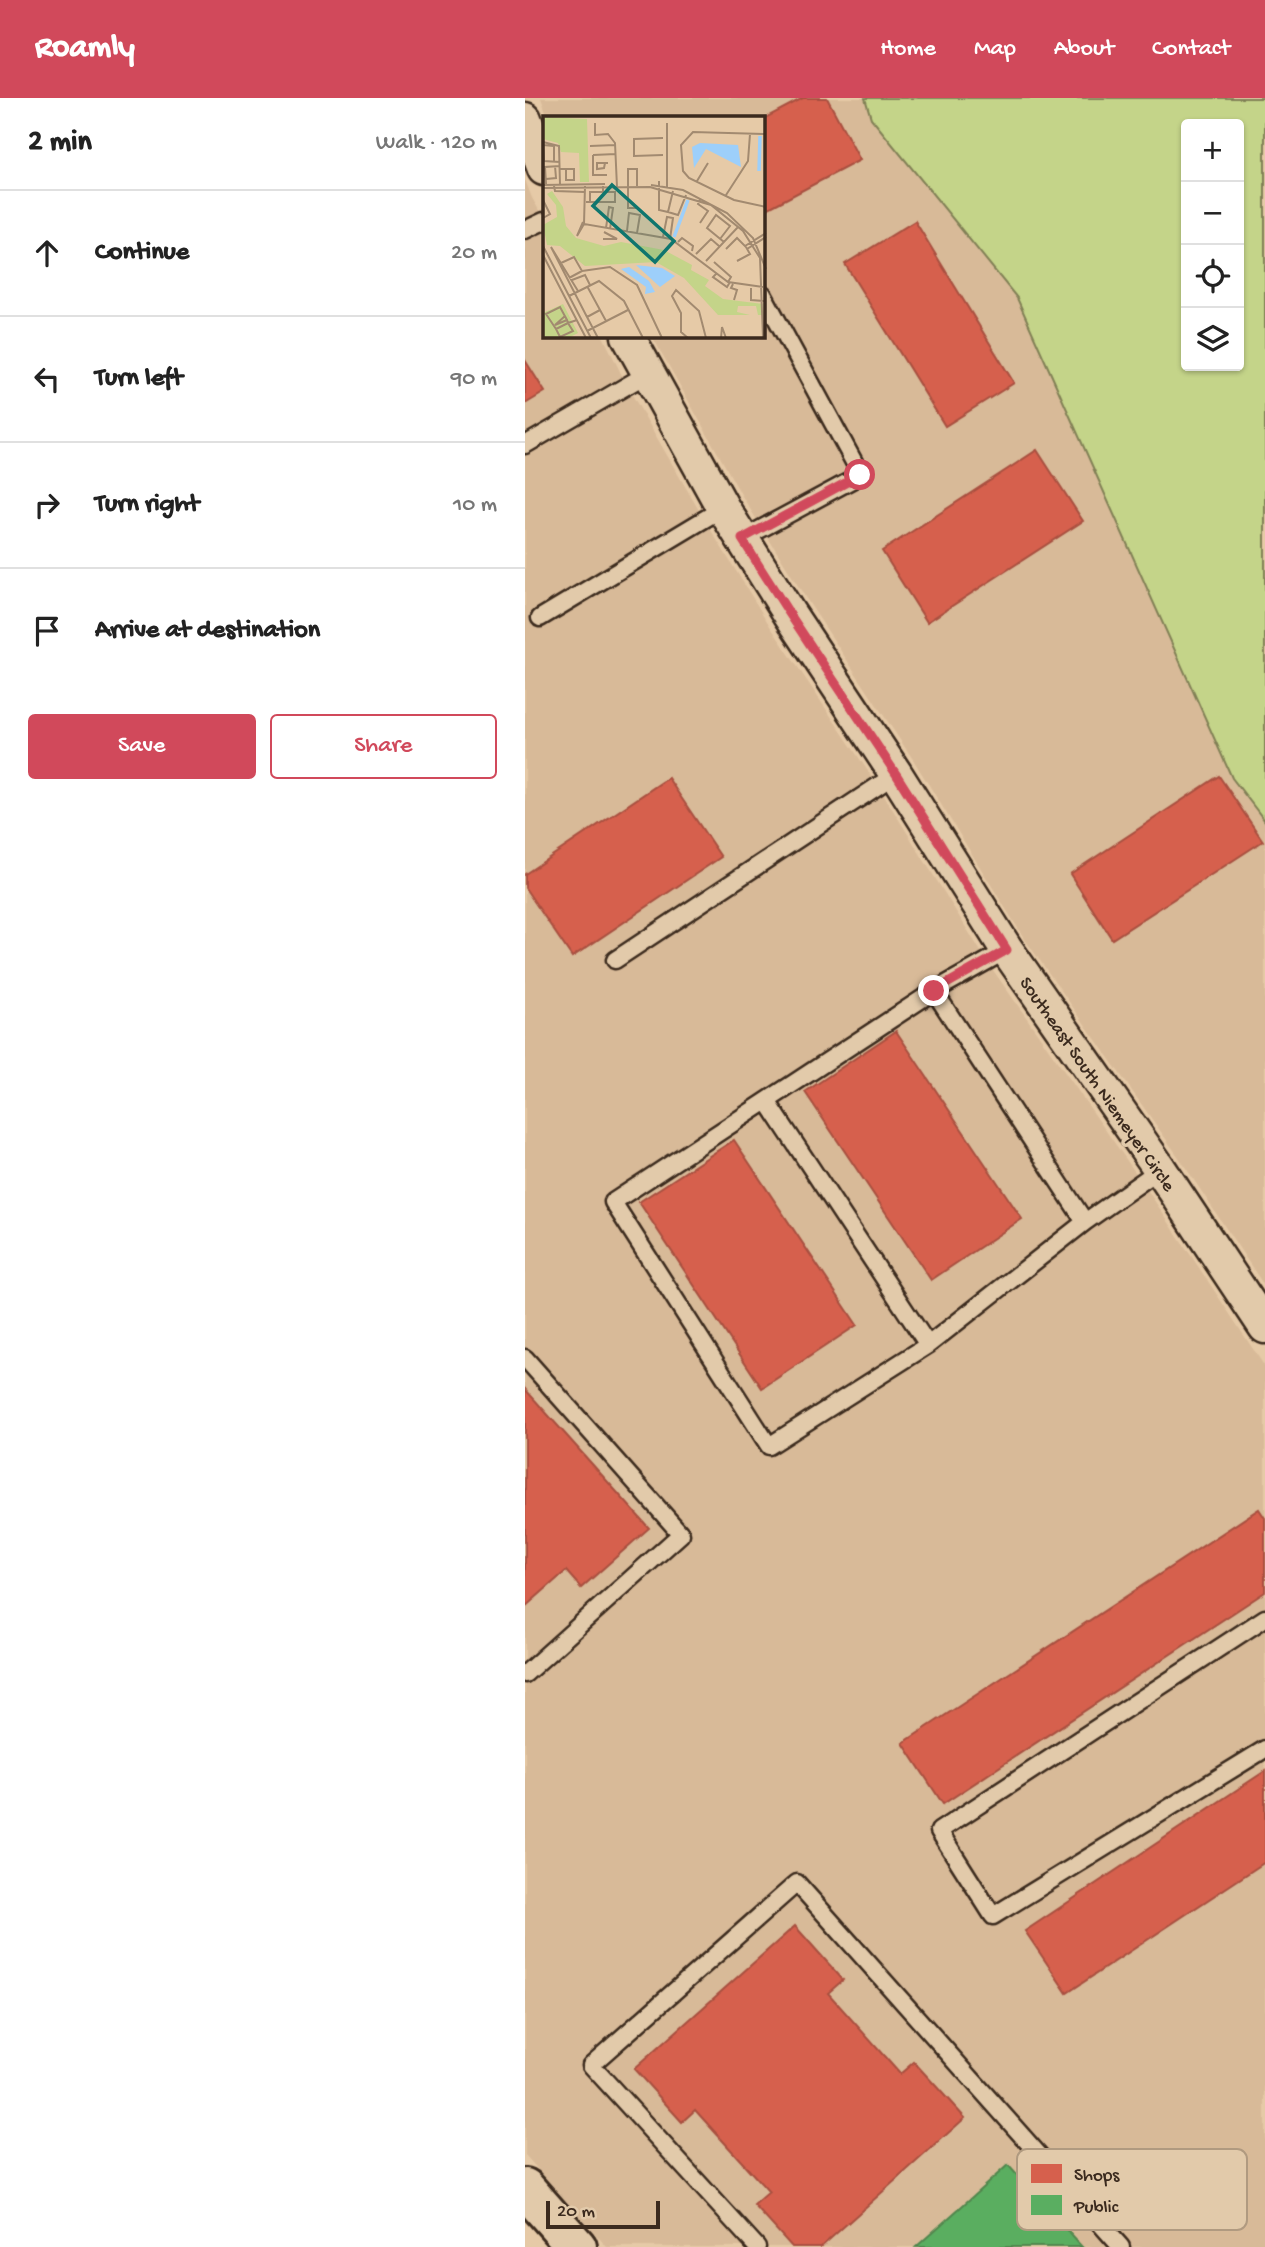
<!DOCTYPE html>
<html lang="en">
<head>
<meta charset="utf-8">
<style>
	:root { --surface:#fff; --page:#f6f6f6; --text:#222; --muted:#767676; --line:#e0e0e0; --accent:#d1495b }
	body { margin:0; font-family:"Gochi Hand",sans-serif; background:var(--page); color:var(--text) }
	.controls { position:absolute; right:21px; top:21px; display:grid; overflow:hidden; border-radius:7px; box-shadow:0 2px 5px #0004 }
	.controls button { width:63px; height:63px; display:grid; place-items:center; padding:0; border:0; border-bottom:2px solid var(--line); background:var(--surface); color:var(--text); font:35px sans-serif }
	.scale { position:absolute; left:21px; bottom:18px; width:114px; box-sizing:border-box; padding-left:7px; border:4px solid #3b2a1e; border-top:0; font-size:19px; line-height:24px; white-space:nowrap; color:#3b2a1e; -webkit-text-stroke:5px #e2caaa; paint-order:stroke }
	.stop { position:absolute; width:21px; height:21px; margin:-16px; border:5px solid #d1495b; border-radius:50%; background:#fff }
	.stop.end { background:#d1495b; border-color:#fff; box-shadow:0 2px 7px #0008 }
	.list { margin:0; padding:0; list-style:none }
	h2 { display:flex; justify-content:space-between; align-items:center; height:91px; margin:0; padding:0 28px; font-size:30px }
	h2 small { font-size:23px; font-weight:400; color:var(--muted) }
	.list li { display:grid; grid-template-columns:46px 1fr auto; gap:21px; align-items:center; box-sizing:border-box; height:126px; padding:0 28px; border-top:2px solid var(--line) }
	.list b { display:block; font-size:26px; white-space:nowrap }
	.list em { font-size:23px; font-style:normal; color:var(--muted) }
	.actions { display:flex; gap:14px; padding:21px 28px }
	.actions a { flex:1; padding:16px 0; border:2px solid var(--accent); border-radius:7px; text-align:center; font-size:24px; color:var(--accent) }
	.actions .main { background:var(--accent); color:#fff }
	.icon { flex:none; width:38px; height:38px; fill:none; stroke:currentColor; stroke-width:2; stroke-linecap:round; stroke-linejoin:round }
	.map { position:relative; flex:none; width:740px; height:2149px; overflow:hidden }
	header { display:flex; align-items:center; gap:42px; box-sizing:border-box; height:98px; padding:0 35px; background:var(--accent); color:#fff }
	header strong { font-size:33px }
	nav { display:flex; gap:38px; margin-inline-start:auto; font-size:24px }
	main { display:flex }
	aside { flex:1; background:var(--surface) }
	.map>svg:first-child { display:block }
	.built { fill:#d8ba98 }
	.green { fill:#c4d489; stroke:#807f54; stroke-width:2; fill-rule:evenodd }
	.shops { fill:#d6604d; stroke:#a8503f; stroke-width:2 }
	.public { fill:#5aae61; stroke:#51864d; stroke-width:2 }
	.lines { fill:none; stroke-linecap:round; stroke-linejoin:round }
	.service-casing { stroke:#3b2a1e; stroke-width:21 }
	.minor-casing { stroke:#3b2a1e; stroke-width:37 }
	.tertiary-casing { stroke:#3b2a1e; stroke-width:44 }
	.service { stroke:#e2caaa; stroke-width:16 }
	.minor { stroke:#e2caaa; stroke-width:32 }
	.tertiary { stroke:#e2caaa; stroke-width:38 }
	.route { stroke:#d1495b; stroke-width:9 }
	.labels { text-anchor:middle; stroke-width:7; stroke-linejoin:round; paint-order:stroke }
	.street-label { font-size:19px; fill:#3b2a1e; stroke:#e2caaa }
	.inset-river { fill:none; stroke:#9dcffa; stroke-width:3.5 }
	.inset-road { fill:none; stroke:#a28a70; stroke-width:2 }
	.view { fill:#0f766e; fill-opacity:0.15; stroke:#0f766e; stroke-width:3.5 }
	.inset-edge { fill:none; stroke:#3b2a1e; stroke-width:3.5 }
	.key { fill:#e2caaa; stroke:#b09a80; stroke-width:2 }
	.key-label { font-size:19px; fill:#3b2a1e }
</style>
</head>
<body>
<header>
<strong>Roamly</strong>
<nav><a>Home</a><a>Map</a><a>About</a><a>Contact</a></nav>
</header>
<main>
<aside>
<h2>2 min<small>Walk · 120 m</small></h2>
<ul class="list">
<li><svg class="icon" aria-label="ahead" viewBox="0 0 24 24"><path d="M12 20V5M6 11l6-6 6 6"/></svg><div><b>Continue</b></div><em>20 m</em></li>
<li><svg class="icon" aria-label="left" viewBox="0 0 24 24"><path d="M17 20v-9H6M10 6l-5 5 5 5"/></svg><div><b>Turn left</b></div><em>90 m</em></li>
<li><svg class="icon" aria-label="right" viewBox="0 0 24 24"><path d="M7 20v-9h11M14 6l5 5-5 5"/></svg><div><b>Turn right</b></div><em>10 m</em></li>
<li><svg class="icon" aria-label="arrive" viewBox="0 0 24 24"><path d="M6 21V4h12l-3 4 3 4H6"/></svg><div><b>Arrive at destination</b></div></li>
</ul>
<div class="actions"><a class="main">Save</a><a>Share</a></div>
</aside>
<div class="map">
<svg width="740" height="2149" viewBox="0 0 740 2149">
	<rect width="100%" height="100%" fill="#e6caa7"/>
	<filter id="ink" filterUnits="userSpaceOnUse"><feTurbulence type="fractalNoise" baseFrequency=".0143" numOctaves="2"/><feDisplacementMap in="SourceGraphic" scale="14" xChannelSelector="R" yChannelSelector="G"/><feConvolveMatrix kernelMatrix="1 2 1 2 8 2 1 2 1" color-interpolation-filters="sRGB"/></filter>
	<g filter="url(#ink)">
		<path class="built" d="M 16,0 L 340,0 L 346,20 L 492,200 L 707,680 L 740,723 L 740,1189 L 653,1058 L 499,840 L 389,663 L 282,502 L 217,398 L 127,238 L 238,238 L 238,19 L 23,19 Z
			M 0,82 L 7,100 L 19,121 L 19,238 L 78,238 L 102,288 L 179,421 L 245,528 L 353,688 L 463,865 L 617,1084 L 740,1269 L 740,2149 L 82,2149 L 0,2057 Z"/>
		<path class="green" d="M 340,0 L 740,0 L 740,723 L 707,680 L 492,200 L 346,20 ZM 661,26 L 714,26 L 714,268 L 661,268 Z"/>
		<path class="shops" d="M 278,0 L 302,0 L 335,62 L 238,113 L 238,21 Z
			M 390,123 L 489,285 L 420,328 L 320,166 Z
			M 0,262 L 20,294 L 0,306 Z
			M 512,352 L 558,423 L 402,524 L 357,453 Z
			M 694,678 L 738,743 L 587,841 L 545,776 Z
			M 143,680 L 196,759 L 47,859 L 0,790 L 0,776 Z
			M 371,933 L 497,1121 L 406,1182 L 280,994 Z
			M 209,1042 L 332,1227 L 237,1290 L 114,1104 Z
			M 0,1291 L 124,1430 L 56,1490 L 41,1473 L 0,1509 Z
			M 734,1411 L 740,1420 L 740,1494 L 418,1706 L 378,1645 Z
			M 740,1673 L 740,1764 L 542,1895 L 500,1833 Z
			M 270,1828 L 318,1882 L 303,1895 L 375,1976 L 389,1964 L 440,2020 L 296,2149 L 267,2149 L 229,2107 L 244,2094 L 170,2012 L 157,2024 L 109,1971 Z"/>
		<path class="public" d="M 483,2067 L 557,2149 L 391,2149 Z"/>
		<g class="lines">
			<g class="service-casing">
				<path id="service" d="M 0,132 L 19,123
					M 0,347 L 122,276
					M 217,441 L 336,377 L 238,196
					M 15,520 L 198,410
					M 482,852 L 409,893 L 88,1104 L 244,1348 L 403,1247 L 560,1124 L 635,1071
					M 90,862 L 371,676
					M 409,893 L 560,1124
					M 242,1003 L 403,1247
					M 0,1260 L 156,1436 L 0,1576
					M 740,1520 L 414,1733 L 468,1818 L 740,1651
					M 232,2149 L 66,1967 L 272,1785 L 596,2149"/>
			</g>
			<g class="minor-casing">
				<path id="minor" d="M 0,21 L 19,71
					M 103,238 L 198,410 L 264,515 L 371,676 L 482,852 L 635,1071 L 740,1229"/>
			</g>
			<g class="tertiary-casing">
				<path id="tertiary" d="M 0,2090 L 52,2149"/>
			</g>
			<use href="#service" class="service"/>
			<use href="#minor" class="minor"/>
			<use href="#tertiary" class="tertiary"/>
		</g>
	</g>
	<g class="lines" filter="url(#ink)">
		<path class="route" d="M 335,377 L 217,441 L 264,515 L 371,676 L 482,852 L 409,893"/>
	</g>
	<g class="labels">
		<g class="street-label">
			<text transform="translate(574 985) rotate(55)" y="7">Southeast South Niemeyer Circle</text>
		</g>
	</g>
	<g transform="translate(18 18)">
		<rect width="222" height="222" fill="#e6caa7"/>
		<path d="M 0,1 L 44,3 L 46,66 L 37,66 L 36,37 L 18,36 L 15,27 L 0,23 ZM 9,75 L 20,91 L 23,110 L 33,122 L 61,130 L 78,126 L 121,134 L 149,149 L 148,154 L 166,164 L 162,170 L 180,183 L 220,188 L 220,199 L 215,199 L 213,190 L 195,190 L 194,196 L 207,199 L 175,199 L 141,162 L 113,146 L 42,150 L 17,130 L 4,129 L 0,109 L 14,101 L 13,89 L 4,78 ZM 20,188 L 35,217 L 25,222 L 0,222 L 0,197 Z" fill="#c4d489"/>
		<path d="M 157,27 L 195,29 L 198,51 L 163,33 L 151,52 L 149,31 ZM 93,149 L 119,152 L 132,160 L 117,171 ZM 86,151 L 106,165 L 112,176 L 102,178 L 103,171 L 78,153 Z" fill="#9dcffa"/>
		<path class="inset-river" d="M 216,55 L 217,20M 131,121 L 145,84"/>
		<path class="inset-road" d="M 52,7 L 52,19 L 65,18 L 72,27 L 74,71M 223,18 L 150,16 L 138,29 L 140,55 L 146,62 L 191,84 L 223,91M 120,22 L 91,23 L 91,40 L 120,39M 0,26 L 16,30 L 17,69M 0,26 L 1,45 L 17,46M 0,29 L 11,30 L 11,46M 47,30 L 72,29M 50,39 L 50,59 L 64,59M 50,39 L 73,38M 62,47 L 61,52 L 54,53 L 54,47 L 65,47M 17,53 L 31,53 L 31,64 L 23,64 L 23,53M 3,63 L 13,62 L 12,50M 116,65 L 116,94 L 125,96 L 130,75M 154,65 L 165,47M 3,68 L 2,51 L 17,50M 0,69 L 62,68M 108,69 L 140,74 L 184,97 L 210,122 L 223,153M 11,70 L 12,75 L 42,76M 42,70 L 41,108 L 128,123 L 185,166 L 220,171M 94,70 L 94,53 L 85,53 L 85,92 L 96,92M 124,71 L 124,7M 0,72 L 107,71 L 168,89 L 200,115 L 217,142 L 220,222M 183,79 L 205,45 L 207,18M 0,84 L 7,98 L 0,102M 157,84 L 155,88 L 165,95 L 157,107M 43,86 L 72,86 L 72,76 L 60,76 L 60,70M 47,86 L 47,76 L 59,76M 125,96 L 135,99 L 143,79M 40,106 L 34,120 L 41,108M 63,112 L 66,91 L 70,92 L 67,113M 84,115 L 86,97 L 97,99 L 94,117M 120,121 L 124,101 L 130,102 L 127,123M 60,123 L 74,123 L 61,116M 177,123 L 187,110 L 173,99 L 164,112 L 181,126M 135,126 L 139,122 L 150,130 L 149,135M 0,130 L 48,222M 202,130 L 223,117M 8,131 L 44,201M 8,131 L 35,175M 183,133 L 194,122 L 203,131 L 207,138 L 194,145M 204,133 L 223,121M 153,138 L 168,123 L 176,130M 0,139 L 43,222M 163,145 L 195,111M 171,146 L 188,161 L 185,166M 18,147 L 31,141 L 39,155 L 26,162M 39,155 L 67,151 L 94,169 L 119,222M 174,157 L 170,161 L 184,171 L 187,166M 29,164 L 42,159 L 47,169M 190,168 L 188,172 L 194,174 L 191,184M 44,170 L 63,205M 208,172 L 208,184 L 221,185M 26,180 L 56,165 L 81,185 L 100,222M 22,200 L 12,209 L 24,204M 13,213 L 3,198 L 17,191 L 24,204 L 25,207 L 30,215 L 17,221 L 13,213 L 25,207 L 34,204M 44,215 L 85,194M 55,222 L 44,201 L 57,194M 145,222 L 138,216 L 138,197 L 129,180 L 133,174 L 156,195 L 163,222M 178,222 L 179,211 L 183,222"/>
		<path class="view" d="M 69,69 L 131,125 L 112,146 L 50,90 Z"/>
		<rect width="222" height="222" class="inset-edge"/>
	</g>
	<rect x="492" y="2051" width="230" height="81" rx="10" class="key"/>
	<rect x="506" y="2066" width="31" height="19" fill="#d6604d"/>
	<rect x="506" y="2097" width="31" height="20" fill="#5aae61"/>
	<g class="key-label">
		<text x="549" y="2082">Shops</text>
		<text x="549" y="2114">Public</text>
	</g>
</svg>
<div class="controls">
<button>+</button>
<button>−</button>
<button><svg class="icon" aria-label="locate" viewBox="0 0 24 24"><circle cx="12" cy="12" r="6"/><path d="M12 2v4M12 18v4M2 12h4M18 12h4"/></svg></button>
<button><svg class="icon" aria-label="layers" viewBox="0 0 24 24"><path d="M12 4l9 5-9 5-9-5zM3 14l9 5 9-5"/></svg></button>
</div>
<div class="scale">20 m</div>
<div class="stop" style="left:335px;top:377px"></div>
<div class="stop end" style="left:409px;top:893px"></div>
</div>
</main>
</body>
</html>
